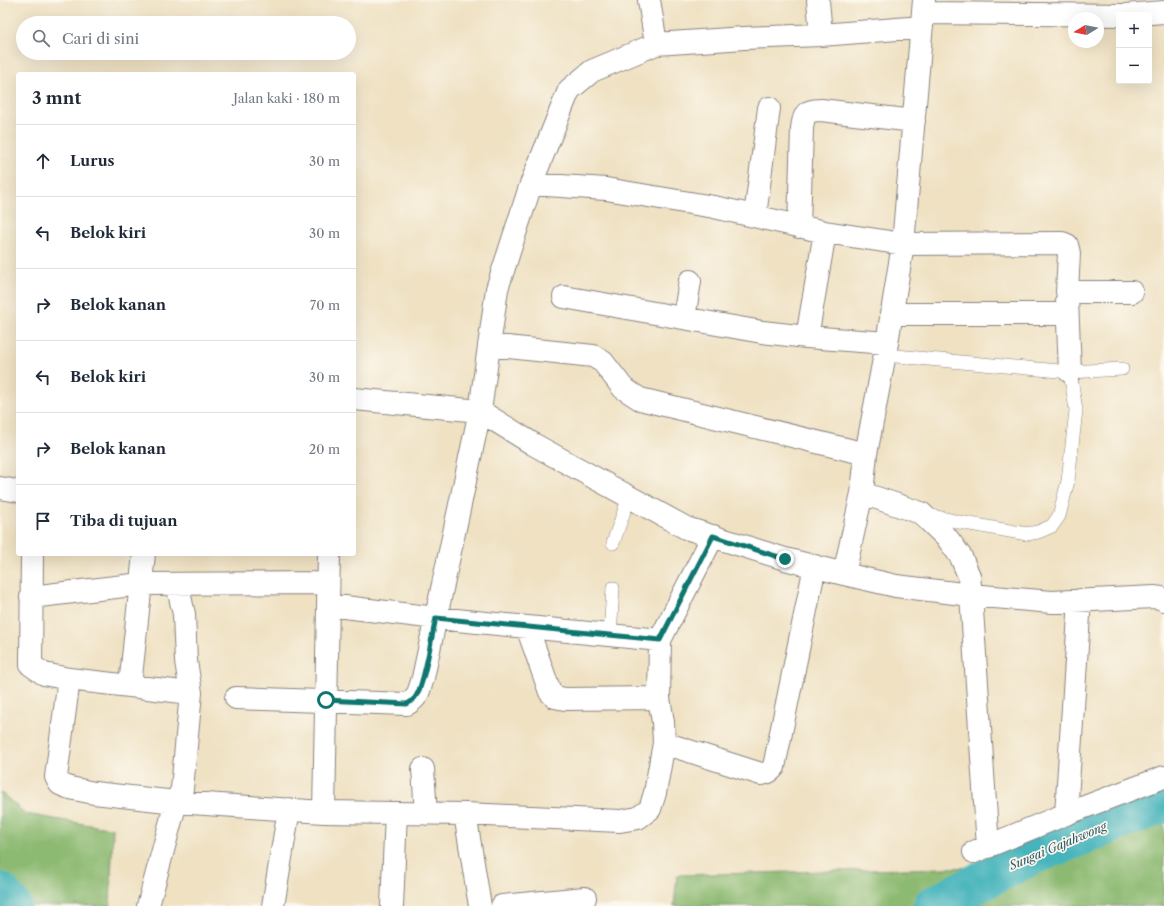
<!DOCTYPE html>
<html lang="id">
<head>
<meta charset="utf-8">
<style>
	:root { --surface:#fff; --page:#f2f2f3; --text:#1f2937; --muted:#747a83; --line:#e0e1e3 }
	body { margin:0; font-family:"Libre Caslon Text",serif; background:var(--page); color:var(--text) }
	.controls { position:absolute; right:12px; top:12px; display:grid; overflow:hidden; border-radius:4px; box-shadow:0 4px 16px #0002 }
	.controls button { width:36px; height:36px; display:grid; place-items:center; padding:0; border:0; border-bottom:1px solid var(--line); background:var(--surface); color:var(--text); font:20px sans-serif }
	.compass { position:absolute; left:1068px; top:12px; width:36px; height:36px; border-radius:50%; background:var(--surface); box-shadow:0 4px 16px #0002; rotate:260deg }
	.stop { position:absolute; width:12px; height:12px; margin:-9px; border:3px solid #0f766e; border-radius:50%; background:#fff }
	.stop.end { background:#0f766e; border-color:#fff; box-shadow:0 1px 4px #0008 }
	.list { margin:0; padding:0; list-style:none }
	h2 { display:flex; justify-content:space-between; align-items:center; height:52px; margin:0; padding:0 16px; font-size:17px }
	h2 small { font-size:13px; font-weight:400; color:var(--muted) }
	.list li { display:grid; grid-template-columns:26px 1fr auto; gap:12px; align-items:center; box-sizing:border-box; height:72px; padding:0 16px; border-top:1px solid var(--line) }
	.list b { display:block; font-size:15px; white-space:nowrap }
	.list em { font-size:13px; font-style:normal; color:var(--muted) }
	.icon { flex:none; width:22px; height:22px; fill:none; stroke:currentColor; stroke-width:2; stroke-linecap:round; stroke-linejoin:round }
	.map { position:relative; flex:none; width:1164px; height:906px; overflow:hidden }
	.search { position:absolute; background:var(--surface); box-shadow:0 4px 16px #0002; left:16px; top:16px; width:340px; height:44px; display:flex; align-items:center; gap:10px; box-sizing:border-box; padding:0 14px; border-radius:22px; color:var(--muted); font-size:15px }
	.panel { position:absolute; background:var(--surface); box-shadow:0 4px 16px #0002; left:16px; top:72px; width:340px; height:484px; border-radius:4px }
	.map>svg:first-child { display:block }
	.forest { fill:#8dba72; stroke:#586e56 }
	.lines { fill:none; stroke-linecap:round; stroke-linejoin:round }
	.river { stroke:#44b4bc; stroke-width:40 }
	.lane-casing { stroke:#88827e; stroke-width:14 }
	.street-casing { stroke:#88827e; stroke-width:24 }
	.lane { stroke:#fff; stroke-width:13 }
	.street { stroke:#fff; stroke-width:22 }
	.route { stroke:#0f766e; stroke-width:5 }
	.labels { text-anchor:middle; stroke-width:3.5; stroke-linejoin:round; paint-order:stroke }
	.water-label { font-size:12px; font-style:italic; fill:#305c6f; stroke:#fbf7ec }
</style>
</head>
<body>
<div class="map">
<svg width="1164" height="906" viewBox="0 0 1164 906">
	<rect width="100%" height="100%" fill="#fbf7ec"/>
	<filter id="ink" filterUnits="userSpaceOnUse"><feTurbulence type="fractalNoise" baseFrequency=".025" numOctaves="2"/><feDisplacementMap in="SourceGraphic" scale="8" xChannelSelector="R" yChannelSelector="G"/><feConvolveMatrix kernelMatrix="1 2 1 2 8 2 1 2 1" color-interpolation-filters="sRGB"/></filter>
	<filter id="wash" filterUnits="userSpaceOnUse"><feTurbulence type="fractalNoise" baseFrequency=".012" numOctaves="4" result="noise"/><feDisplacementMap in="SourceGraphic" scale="16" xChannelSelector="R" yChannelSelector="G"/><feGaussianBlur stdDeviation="0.9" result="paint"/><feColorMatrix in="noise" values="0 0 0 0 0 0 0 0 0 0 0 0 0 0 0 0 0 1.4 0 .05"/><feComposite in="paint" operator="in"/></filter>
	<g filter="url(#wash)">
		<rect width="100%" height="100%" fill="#efe1c2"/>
		<path class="forest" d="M 0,792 L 26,814 L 113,829 L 110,906 L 0,906 Z
			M 1164,805 L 1164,906 L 674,906 L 677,875 L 1022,866 Z"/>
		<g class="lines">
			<path class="river" d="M 0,892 L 12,906
				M 933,906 L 1028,857 L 1164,803"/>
		</g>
	</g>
	<g filter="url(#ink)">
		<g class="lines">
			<g class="lane-casing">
				<path id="lane" d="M 885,355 L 1059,371 L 1070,372 L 1122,369
					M 924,514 L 959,522 L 1027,534 L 1038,532 L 1052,526 L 1059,516 L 1068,481 L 1076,410 L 1070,372
					M 613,543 L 629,497
					M 610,635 L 613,588"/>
			</g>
			<g class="street-casing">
				<path id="street" d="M 649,0 L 656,44
					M 818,0 L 821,35
					M 924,0 L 903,244 L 887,343 L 866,454 L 862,493 L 921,513 L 948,539 L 961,557 L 969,576 L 971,595 L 1052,602 L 1154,597 L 1161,598 L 1164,600
					M 923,13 L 1125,15 L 1164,12
					M 531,184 L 606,189 L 714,207 L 825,232 L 903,244 L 1062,243 L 1067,245 L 1069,253 L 1067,292 L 1132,292
					M 755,216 L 769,108
					M 799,227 L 802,128 C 804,113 806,110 821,110 L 914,121
					M 564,297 L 762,332 L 807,337 L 887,343
					M 1067,299 L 1070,372
					M 891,314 L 1067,314
					M 684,318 L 690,281
					M 807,337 L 825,232
					M 489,345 L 593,356 L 603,362 L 623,388 L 640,399 L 866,454
					M 354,399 L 480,411 L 533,444 L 686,528 L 785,559 L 844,574 L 896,586 L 971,595 L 988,847
					M 0,488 L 18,491
					M 32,554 L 31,665 L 44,674 L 69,679 L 191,693
					M 844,574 L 862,493
					M 31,597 L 141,584 L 328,583
					M 527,627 L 550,692 L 555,697 L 565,699 L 659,698
					M 660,640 L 713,536
					M 69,679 L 56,777 L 60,784 L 70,788 L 94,793 L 176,802 L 324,812 L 465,814 L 620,821 L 638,818 L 650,809 L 655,793 L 664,743 L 663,722 L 659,698 L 660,640 L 436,618 L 328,605
					M 130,686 L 144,554
					M 236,698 L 407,704 C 419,697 419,690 423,678 L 480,411 L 497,289 L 531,184 L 569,90 L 592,71 L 656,44 L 744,38 L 821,35 L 922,27
					M 664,743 L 761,774 C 767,774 770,772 774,767 L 815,566
					M 423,769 L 426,814
					M 324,812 L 329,554
					M 465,814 L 480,906
					M 1066,814 L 1080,600
					M 974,852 L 1066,814 L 1164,777
					M 148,906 L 176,802 L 182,789 L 191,693 L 186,661 L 184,614 L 177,584
					M 273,906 L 289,809
					M 392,906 L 396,813
					M 502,906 L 585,898"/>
			</g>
			<use href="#lane" class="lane"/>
			<use href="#street" class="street"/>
		</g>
	</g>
	<g class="lines" filter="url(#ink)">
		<path class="route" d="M 326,700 L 407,704 C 410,702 414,700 416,696 C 424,686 432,634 436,618 L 660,640 L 713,536 L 785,559"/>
	</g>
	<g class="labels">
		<g class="water-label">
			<text transform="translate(1058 846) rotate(-23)" y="4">Sungai Gajahwong</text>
		</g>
	</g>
</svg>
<div class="controls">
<button>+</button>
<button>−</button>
</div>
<svg class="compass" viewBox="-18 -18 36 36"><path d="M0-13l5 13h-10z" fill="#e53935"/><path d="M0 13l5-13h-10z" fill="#747a83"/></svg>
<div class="stop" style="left:326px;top:700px"></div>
<div class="stop end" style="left:785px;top:559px"></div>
<div class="search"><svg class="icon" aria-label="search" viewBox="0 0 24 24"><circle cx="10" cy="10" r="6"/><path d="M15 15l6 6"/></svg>Cari di sini</div>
<section class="panel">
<h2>3 mnt<small>Jalan kaki · 180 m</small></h2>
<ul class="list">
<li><svg class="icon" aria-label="ahead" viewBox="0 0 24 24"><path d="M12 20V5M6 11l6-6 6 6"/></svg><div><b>Lurus</b></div><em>30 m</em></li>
<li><svg class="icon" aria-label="left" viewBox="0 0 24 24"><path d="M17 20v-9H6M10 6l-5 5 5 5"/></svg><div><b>Belok kiri</b></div><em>30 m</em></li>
<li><svg class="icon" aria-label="right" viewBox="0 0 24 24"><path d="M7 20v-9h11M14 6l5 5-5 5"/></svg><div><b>Belok kanan</b></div><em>70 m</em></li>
<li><svg class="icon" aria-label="left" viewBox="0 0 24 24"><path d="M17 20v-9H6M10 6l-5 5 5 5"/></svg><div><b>Belok kiri</b></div><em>30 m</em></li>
<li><svg class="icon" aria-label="right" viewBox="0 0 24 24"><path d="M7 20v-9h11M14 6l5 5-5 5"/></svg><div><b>Belok kanan</b></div><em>20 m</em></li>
<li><svg class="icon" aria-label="arrive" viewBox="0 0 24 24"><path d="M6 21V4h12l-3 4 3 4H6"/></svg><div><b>Tiba di tujuan</b></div></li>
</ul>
</section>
</div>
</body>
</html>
